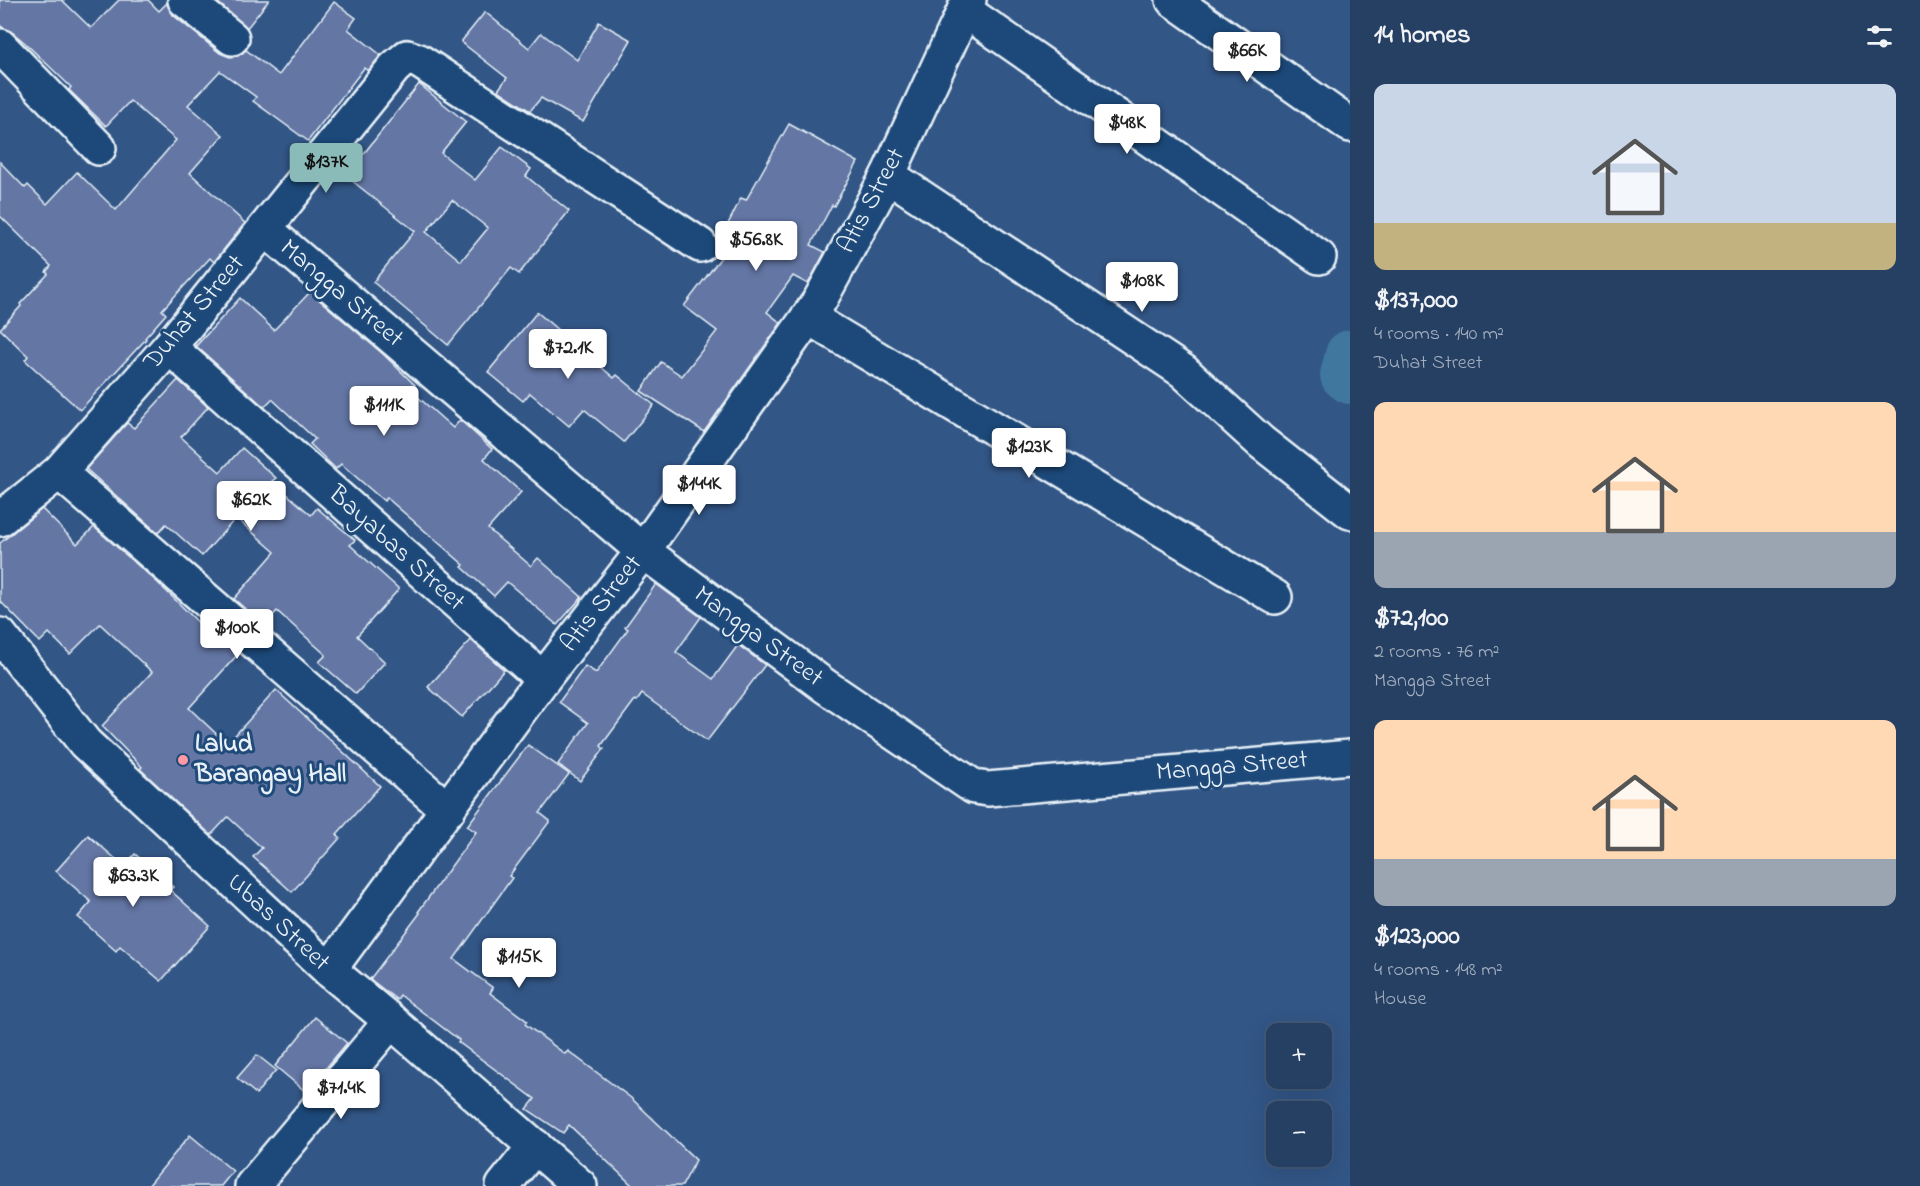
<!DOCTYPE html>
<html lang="en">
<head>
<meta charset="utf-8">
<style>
  :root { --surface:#264064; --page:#324b6d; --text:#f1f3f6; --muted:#a4afbf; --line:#425978; --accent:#8bbbb9 }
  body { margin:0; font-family:"Indie Flower",sans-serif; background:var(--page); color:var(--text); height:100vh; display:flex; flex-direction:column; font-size:22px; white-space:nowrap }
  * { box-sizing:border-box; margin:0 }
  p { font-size:20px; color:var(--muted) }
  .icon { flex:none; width:33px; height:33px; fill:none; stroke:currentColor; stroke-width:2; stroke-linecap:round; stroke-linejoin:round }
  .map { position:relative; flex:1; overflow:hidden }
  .details { display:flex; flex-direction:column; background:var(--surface); width:570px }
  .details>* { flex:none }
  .fabs { position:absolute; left:1266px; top:1023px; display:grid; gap:12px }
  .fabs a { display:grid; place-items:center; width:66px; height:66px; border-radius:12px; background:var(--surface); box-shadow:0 6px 24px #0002,0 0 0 2px var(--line); font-size:30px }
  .price { position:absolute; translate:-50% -51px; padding:0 14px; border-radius:6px; background:#fff; color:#222; font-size:20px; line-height:39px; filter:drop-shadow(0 2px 3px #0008) }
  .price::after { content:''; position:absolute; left:50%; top:36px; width:18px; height:14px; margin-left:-9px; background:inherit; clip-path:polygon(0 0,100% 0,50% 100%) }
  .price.active { background:var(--accent); color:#111 }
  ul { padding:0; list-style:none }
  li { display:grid; align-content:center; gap:12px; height:318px; padding:0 24px }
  li span { display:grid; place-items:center; height:186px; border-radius:12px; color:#555 }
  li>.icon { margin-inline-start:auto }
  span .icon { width:108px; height:108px; fill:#fffc; stroke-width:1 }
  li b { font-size:26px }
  h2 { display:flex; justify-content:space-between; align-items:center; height:72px; padding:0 24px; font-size:26px }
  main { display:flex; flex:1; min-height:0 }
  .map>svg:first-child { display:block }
</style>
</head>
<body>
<main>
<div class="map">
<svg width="1350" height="1186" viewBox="0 0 1350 1186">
  <rect width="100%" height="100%" fill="#325686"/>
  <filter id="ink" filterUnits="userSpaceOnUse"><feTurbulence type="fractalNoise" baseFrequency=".0167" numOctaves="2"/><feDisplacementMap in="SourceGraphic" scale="12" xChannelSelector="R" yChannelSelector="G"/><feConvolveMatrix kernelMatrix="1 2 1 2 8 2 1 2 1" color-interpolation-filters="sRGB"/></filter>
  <g filter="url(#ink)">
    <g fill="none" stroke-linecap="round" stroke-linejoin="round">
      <!-- river -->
      <polyline stroke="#41779e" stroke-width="50" points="1350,355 1345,375 1350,379"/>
    </g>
    <!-- building -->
    <g fill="#6376a4" stroke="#e8f1f8" stroke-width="1.5" fill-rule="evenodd">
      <polygon points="0,0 62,0 91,28 119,0 148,0 159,11 167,3 173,15 220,53 230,57 238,56 246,50 279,75 334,2 356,18 348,29 381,55 368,71 364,68 308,141 253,101 256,97 220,71 188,105 223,135 190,173 245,223 214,262 210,258 162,310 166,314 145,338 146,339 80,410 25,360 28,356 0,329 21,306 20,304 48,274 46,272 51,266 0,216 0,162 25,188 28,185 47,204 77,172 116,210 176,140 130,101 106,126 69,90 71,87 24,42 13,33 0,26"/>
      <polygon points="215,0 269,0 247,28"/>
      <polygon points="485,12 529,48 541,33 577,60 599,22 631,40 583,122 541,98 530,111 498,90 507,78 461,42"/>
      <path d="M 419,84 L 466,122 L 441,153 L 475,180 L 502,147 L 531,169 L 526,176 L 569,211 L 519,274 L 511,268 L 448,345 L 373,282 L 415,231 L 346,176 ZM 452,200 L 488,228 L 461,261 L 426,232 Z"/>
      <polygon points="789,124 858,162 834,206 832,205 811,245 825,252 808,284 793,276 767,312 781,323 704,432 641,391 661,362 682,376 717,331 684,306 725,252 718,249 718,244 741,198 746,200"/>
      <polygon points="310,292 383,354 415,385 410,390 453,428 460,420 492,449 484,459 521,492 488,529 531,566 538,558 582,597 557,625 507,582 494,596 462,567 464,565 387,498 384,501 341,464 336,469 310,444 315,439 272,399 264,407 196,346 240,298 274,330"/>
      <polygon points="537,312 614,378 617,375 654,405 624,442 584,409 569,426 530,393 523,401 488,372"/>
      <polygon points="178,380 208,407 181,437 220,472 242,448 276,478 272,481 311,515 317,508 355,540 350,545 399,589 357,636 385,662 356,694 319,662 326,655 277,611 264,625 234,599 275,552 236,518 202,556 166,524 158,533 86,469 127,423 134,428"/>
      <polygon points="42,509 77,544 94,527 157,582 206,630 209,627 239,653 189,708 227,744 276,690 380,786 337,834 340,838 292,892 253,857 262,848 228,817 211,835 140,769 142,767 102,726 152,672 100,624 70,654 49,633 40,642 0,601 0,543"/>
      <polygon points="656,584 701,617 676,652 713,679 738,645 765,665 707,741 642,694 637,701 635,700 601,746 604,749 580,781 558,764 588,723 559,702 585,666 596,673 628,629 625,627"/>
      <polygon points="471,640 504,670 462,717 428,687"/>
      <polygon points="528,745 569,774 540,813 550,821 509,876 512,878 454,959 493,988 490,993 527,1021 525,1024 565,1054 568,1051 631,1098 696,1160 682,1186 633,1186 569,1125 563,1133 527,1109 535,1099 458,1042 459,1040 400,995 397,1000 370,979 420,913 418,912 476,832 467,826"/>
      <polygon points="88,835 124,866 135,854 173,887 170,890 210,926 161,981 120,946 116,951 78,917 91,902 56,871"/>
      <polygon points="315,1017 347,1043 306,1092 275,1066"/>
      <polygon points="257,1055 276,1070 256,1094 237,1078"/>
      <polygon points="190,1135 233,1171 221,1186 148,1186"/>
    </g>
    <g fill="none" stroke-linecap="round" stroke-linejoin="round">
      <!-- minor casing -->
      <g stroke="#e8f1f8" stroke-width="38">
        <g id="minor">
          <polyline points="185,0 232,38"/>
          <polyline points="1173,0 1350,125"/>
          <polyline points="964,10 1319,257"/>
          <polyline points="0,46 99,148"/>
          <polyline points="888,175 1183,371 1261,442 1350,512"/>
          <polyline points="265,229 643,551 825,686 974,787 988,789 1350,757"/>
          <polyline points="808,317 1275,597"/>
          <polyline points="169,347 543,679"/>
          <polyline points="59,472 448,810"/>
          <polyline points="0,519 59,472 169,347 394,68 407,57 419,61 700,245"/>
          <polyline points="329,970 543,679 643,551 820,300 888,175 969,0"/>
          <polyline points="252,1186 391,1021"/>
          <polyline points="503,1186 535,1146"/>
        </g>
      </g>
      <!-- tertiary casing -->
      <g stroke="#e8f1f8" stroke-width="38">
        <polyline id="tertiary" points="0,635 85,743 329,970 391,1021 580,1186"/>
      </g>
      <!-- minor -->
      <use href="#minor" stroke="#1f4a7a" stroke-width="33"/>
      <!-- tertiary -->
      <use href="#tertiary" stroke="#1f4a7a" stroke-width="33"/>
    </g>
  </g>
  <!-- markers -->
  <circle fill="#ff9aa2" stroke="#1f4a7a" stroke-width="2" cx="183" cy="760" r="6"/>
  <g text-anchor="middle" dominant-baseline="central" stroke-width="6" stroke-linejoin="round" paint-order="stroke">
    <!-- street labels -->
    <g font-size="26" fill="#e8f1f8" stroke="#1f4a7a">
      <text transform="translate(872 201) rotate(-62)">Atis Street</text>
      <text transform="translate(341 294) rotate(40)">Mangga Street</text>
      <text transform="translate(195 313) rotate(-50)">Duhat Street</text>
      <text transform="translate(396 549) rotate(42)">Bayabas Street</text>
      <text transform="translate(602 604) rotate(-52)">Atis Street</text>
      <text transform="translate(758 637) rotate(36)">Mangga Street</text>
      <text transform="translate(1232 767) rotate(-5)">Mangga Street</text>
      <text transform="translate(278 923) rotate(43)">Ubas Street</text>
    </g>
    <!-- poi labels -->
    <g font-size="26" font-weight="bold" fill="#e8f1f8" stroke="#1f4a7a" text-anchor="start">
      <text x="195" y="745">Lalud<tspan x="195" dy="30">Barangay Hall</tspan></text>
    </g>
  </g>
</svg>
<div class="fabs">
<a>+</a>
<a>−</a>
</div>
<b class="price" style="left:1247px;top:83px">$66K</b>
<b class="price" style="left:1127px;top:155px">$48K</b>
<b class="price active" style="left:326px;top:194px">$137K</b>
<b class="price" style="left:756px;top:272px">$56.8K</b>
<b class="price" style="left:1142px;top:313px">$108K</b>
<b class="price" style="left:568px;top:380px">$72.1K</b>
<b class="price" style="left:384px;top:437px">$111K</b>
<b class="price" style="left:1029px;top:479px">$123K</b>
<b class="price" style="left:699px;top:516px">$144K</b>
<b class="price" style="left:251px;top:532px">$62K</b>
<b class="price" style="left:237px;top:660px">$100K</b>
<b class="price" style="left:133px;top:908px">$63.3K</b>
<b class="price" style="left:519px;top:989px">$115K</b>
<b class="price" style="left:341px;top:1120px">$71.4K</b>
</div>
<section class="details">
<h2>14 homes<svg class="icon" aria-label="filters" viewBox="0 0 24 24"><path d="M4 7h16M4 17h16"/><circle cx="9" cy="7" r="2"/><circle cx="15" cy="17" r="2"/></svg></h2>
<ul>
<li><span style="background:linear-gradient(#c9d6e8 75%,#c2b280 0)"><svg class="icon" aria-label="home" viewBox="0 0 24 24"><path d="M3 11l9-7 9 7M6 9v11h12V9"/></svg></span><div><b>$137,000</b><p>4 rooms · 140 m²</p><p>Duhat Street</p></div></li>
<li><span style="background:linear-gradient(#ffd9b3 70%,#9aa5b1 0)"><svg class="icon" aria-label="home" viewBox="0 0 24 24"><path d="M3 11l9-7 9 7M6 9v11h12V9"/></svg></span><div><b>$72,100</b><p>2 rooms · 76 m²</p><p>Mangga Street</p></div></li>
<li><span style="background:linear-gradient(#ffd9b3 75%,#9aa5b1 0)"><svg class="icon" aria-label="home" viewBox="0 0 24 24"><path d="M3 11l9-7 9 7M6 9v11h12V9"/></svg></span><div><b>$123,000</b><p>4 rooms · 148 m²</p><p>House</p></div></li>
</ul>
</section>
</main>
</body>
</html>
